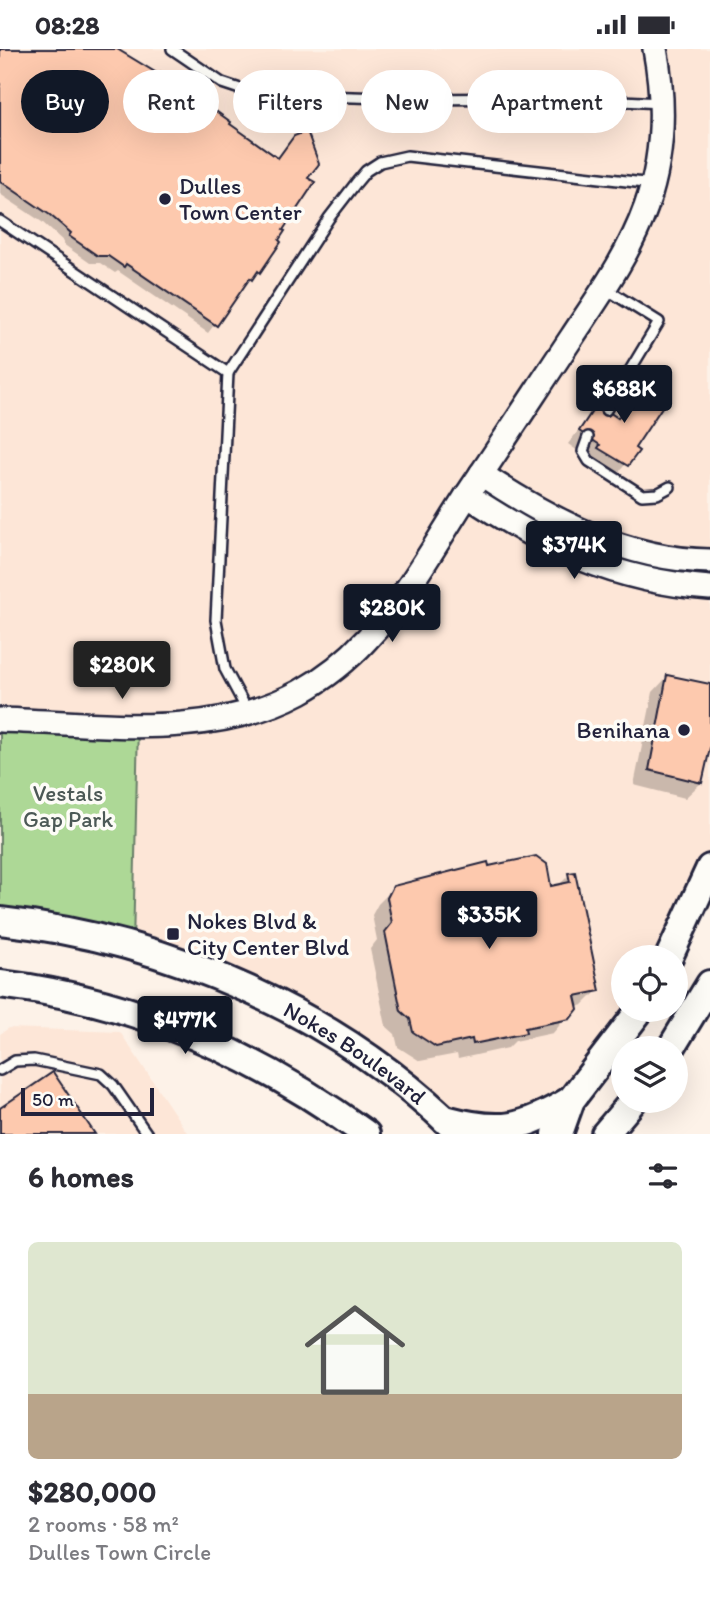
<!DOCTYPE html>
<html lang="en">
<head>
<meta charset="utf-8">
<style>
  :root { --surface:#fff; --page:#f7f7f7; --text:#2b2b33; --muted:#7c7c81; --line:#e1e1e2; --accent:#111827 }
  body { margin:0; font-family:Itim,sans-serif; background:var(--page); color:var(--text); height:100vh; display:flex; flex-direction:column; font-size:26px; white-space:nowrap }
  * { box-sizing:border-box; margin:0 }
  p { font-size:23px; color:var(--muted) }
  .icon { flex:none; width:38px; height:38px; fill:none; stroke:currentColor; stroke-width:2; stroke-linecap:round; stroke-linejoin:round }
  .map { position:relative; height:1085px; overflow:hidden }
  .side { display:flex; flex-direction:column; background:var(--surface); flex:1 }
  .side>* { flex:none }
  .banner { position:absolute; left:21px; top:21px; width:668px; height:63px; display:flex; gap:14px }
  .tools { position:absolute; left:611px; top:896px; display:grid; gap:14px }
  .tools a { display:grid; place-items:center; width:77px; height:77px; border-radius:50%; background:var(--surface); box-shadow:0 7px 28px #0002; font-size:35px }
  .scale { position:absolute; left:21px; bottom:18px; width:133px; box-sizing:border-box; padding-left:7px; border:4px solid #22223b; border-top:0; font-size:19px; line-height:24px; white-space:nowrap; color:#22223b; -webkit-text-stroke:5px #fdfcf7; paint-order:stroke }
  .price { position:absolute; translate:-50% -60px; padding:0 16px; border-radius:7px; background:var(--accent); color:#fff; font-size:23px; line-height:46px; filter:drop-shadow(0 2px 4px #0008) }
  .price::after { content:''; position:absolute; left:50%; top:42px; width:21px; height:16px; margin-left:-10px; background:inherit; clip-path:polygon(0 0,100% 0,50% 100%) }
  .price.on { background:#222; color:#fff }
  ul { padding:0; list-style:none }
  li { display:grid; align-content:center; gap:14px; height:371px; padding:0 28px }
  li+li { border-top:2px solid var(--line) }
  li span { display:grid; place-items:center; height:217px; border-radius:10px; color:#555 }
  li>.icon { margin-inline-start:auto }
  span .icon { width:126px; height:126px; fill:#fffc; stroke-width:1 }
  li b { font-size:30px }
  h2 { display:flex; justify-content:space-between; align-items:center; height:84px; padding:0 28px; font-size:30px }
  .pill { padding:0 24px; border-radius:32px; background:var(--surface); box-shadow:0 7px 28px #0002; font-size:24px; line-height:63px }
  .pill.on { background:var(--accent); color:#fff }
  .status { display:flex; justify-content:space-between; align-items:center; height:49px; padding:0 35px; background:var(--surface); direction:ltr }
  .status svg { height:19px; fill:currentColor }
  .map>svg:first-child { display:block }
</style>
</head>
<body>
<div class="status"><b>08:28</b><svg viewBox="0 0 49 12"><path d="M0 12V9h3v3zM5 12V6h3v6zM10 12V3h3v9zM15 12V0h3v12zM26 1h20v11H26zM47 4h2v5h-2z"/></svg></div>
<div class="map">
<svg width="710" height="1085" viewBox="0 0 710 1085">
  <rect width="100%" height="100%" fill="#fdf2e8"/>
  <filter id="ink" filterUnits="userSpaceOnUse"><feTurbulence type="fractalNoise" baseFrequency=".0143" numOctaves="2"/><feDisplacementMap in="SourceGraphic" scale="14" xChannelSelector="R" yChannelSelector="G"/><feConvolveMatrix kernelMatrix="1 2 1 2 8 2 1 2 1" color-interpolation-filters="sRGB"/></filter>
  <g filter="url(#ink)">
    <!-- built -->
    <g fill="#fde6d7">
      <polygon points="0,0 710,0 710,819 669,908 623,908 623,961 640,961 556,1085 460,1085 383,1020 133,898 0,671"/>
      <polygon points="9,979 120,983 188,1085 0,1085 0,985"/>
    </g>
    <!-- green -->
    <polygon fill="#add896" stroke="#687d68" stroke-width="2" points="0,671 138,675 133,898 0,872"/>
    <!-- shadow -->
    <g fill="#0003">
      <polygon points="0,0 113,0 211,61 277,110 295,89 305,130 259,223 243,237 208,284 118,222 115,224 100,214 90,214 63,195 64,193 42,173 0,145"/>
      <polygon points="640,337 632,399 636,402 615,428 568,395 597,357 615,369"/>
      <polygon points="668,627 710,637 710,690 701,734 685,749 634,736 653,643"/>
      <polygon points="488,819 550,839 557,838 569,826 598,941 583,956 575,958 553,984 515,992 508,999 458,1010 457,1005 420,1012 398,998 395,985 386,977 370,900 377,891 372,866 378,855 394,839"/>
    </g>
    <!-- building -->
    <g fill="#fdc9ae" stroke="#22223b" stroke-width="2">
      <polygon points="0,0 117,0 160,26 161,23 169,28 170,26 207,50 213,60 231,73 230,75 278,109 294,87 307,82 319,115 308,129 315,133 283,181 285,182 279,191 281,193 260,224 258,222 252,231 250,229 217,277 126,215 124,218 108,207 98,207 69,187 71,184 50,166 0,132"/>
      <polygon points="640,335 666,352 635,399 639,402 628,417 598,399 600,396 579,382 597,355 618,369"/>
      <polygon points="667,626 710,635 710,699 702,734 649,721"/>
      <polygon points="536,807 547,815 551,837 570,833 568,824 575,823 600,942 575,947 578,960 570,970 525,979 526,984 473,995 472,990 436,998 413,983 410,970 401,962 385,883 392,874 387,849 393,837 488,813 489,817"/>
      <polygon points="53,1023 95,1085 0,1085 0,1059"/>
    </g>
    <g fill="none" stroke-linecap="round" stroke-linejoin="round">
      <!-- service casing -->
      <g stroke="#22223b" stroke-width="14">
        <g id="service">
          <polyline points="172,0 222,34 255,45 418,50 566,49 661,54"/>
          <polyline points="0,172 228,324 216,571 225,620 247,661"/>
          <polyline points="606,240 659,273 606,361"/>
          <polyline points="228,324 329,169 356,134 366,122 380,113 407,107 653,135"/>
          <polyline points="588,388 583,402 589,412 642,446 657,445 670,438"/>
          <polyline points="0,1021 15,1012 34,1011 101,1025 113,1036 147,1085"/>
        </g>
      </g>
      <!-- tertiary casing -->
      <g stroke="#22223b" stroke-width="28">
        <g id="tertiary">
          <path d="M 481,425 C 549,470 625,511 710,512"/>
          <path d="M 467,446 C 547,499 613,532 710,539"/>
          <path d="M 0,671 C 99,674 209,692 300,643 C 325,629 348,611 367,590 C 408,547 438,490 471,440 C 505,390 538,339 572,288 C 599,247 629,206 646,158 C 664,107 665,53 655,0"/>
        </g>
      </g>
      <!-- secondary casing -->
      <g stroke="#22223b" stroke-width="32">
        <g id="secondary">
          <path id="s1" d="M 0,872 C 168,890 340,965 460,1085"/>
          <polyline points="669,908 710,819"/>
          <path d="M 0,935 C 136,951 256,1005 366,1085"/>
          <polyline points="671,999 710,935"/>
          <path d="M 445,1070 C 501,1085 523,1080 571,1051"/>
          <polyline points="556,1085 561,1079 571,1051 640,961"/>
          <polyline points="605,1085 633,1052"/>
        </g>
      </g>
      <!-- service -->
      <use href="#service" stroke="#fdfcf7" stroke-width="9"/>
      <!-- tertiary -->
      <use href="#tertiary" stroke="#fdfcf7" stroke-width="23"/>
      <!-- secondary -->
      <use href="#secondary" stroke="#fdfcf7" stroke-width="26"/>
    </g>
  </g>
  <!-- markers -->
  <g fill="#22223b" stroke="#fdfcf7" stroke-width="2.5">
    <circle cx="165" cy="150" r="7"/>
    <circle cx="684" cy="681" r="7"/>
    <rect x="166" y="878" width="14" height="14" rx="3.5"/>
  </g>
  <g text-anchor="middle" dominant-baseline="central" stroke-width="7" stroke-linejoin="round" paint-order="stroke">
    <!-- poi labels -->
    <g font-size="23" fill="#22223b" stroke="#fdfcf7" text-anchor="start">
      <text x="179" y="137">Dulles<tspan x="179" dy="26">Town Center</tspan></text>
      <text x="670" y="681" text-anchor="end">Benihana</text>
      <text x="187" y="872">Nokes Blvd &amp;<tspan x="187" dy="26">City Center Blvd</tspan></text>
    </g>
    <!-- park labels -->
    <g font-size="23" fill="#4c5956" stroke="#fdfcf7">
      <text x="68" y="744">Vestals<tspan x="68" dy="26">Gap Park</tspan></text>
    </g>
    <!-- street labels -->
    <g font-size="23" fill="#22223b" stroke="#fdfcf7">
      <text stroke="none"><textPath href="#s1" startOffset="383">Nokes Boulevard</textPath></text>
    </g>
  </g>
</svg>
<div class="tools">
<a><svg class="icon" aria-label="locate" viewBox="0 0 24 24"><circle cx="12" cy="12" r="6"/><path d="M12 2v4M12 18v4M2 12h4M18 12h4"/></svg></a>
<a><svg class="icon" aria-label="layers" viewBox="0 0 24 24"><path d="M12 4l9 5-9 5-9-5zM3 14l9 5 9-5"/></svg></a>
</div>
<div class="scale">50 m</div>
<b class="price" style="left:624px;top:376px">$688K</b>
<b class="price" style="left:574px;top:532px">$374K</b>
<b class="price" style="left:392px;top:595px">$280K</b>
<b class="price on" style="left:122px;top:652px">$280K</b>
<b class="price" style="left:489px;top:902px">$335K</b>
<b class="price" style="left:185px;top:1007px">$477K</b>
<div class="banner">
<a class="pill on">Buy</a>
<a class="pill">Rent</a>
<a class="pill">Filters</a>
<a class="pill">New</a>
<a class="pill">Apartment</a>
</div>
</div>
<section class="side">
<h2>6 homes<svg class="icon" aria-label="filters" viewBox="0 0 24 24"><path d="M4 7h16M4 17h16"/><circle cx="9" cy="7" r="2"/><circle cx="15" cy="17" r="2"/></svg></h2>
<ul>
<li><span style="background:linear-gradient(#dfe7d0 70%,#b9a48a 0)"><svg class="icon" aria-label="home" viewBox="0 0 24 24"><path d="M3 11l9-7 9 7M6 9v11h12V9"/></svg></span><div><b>$280,000</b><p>2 rooms · 58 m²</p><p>Dulles Town Circle</p></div></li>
</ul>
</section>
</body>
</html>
